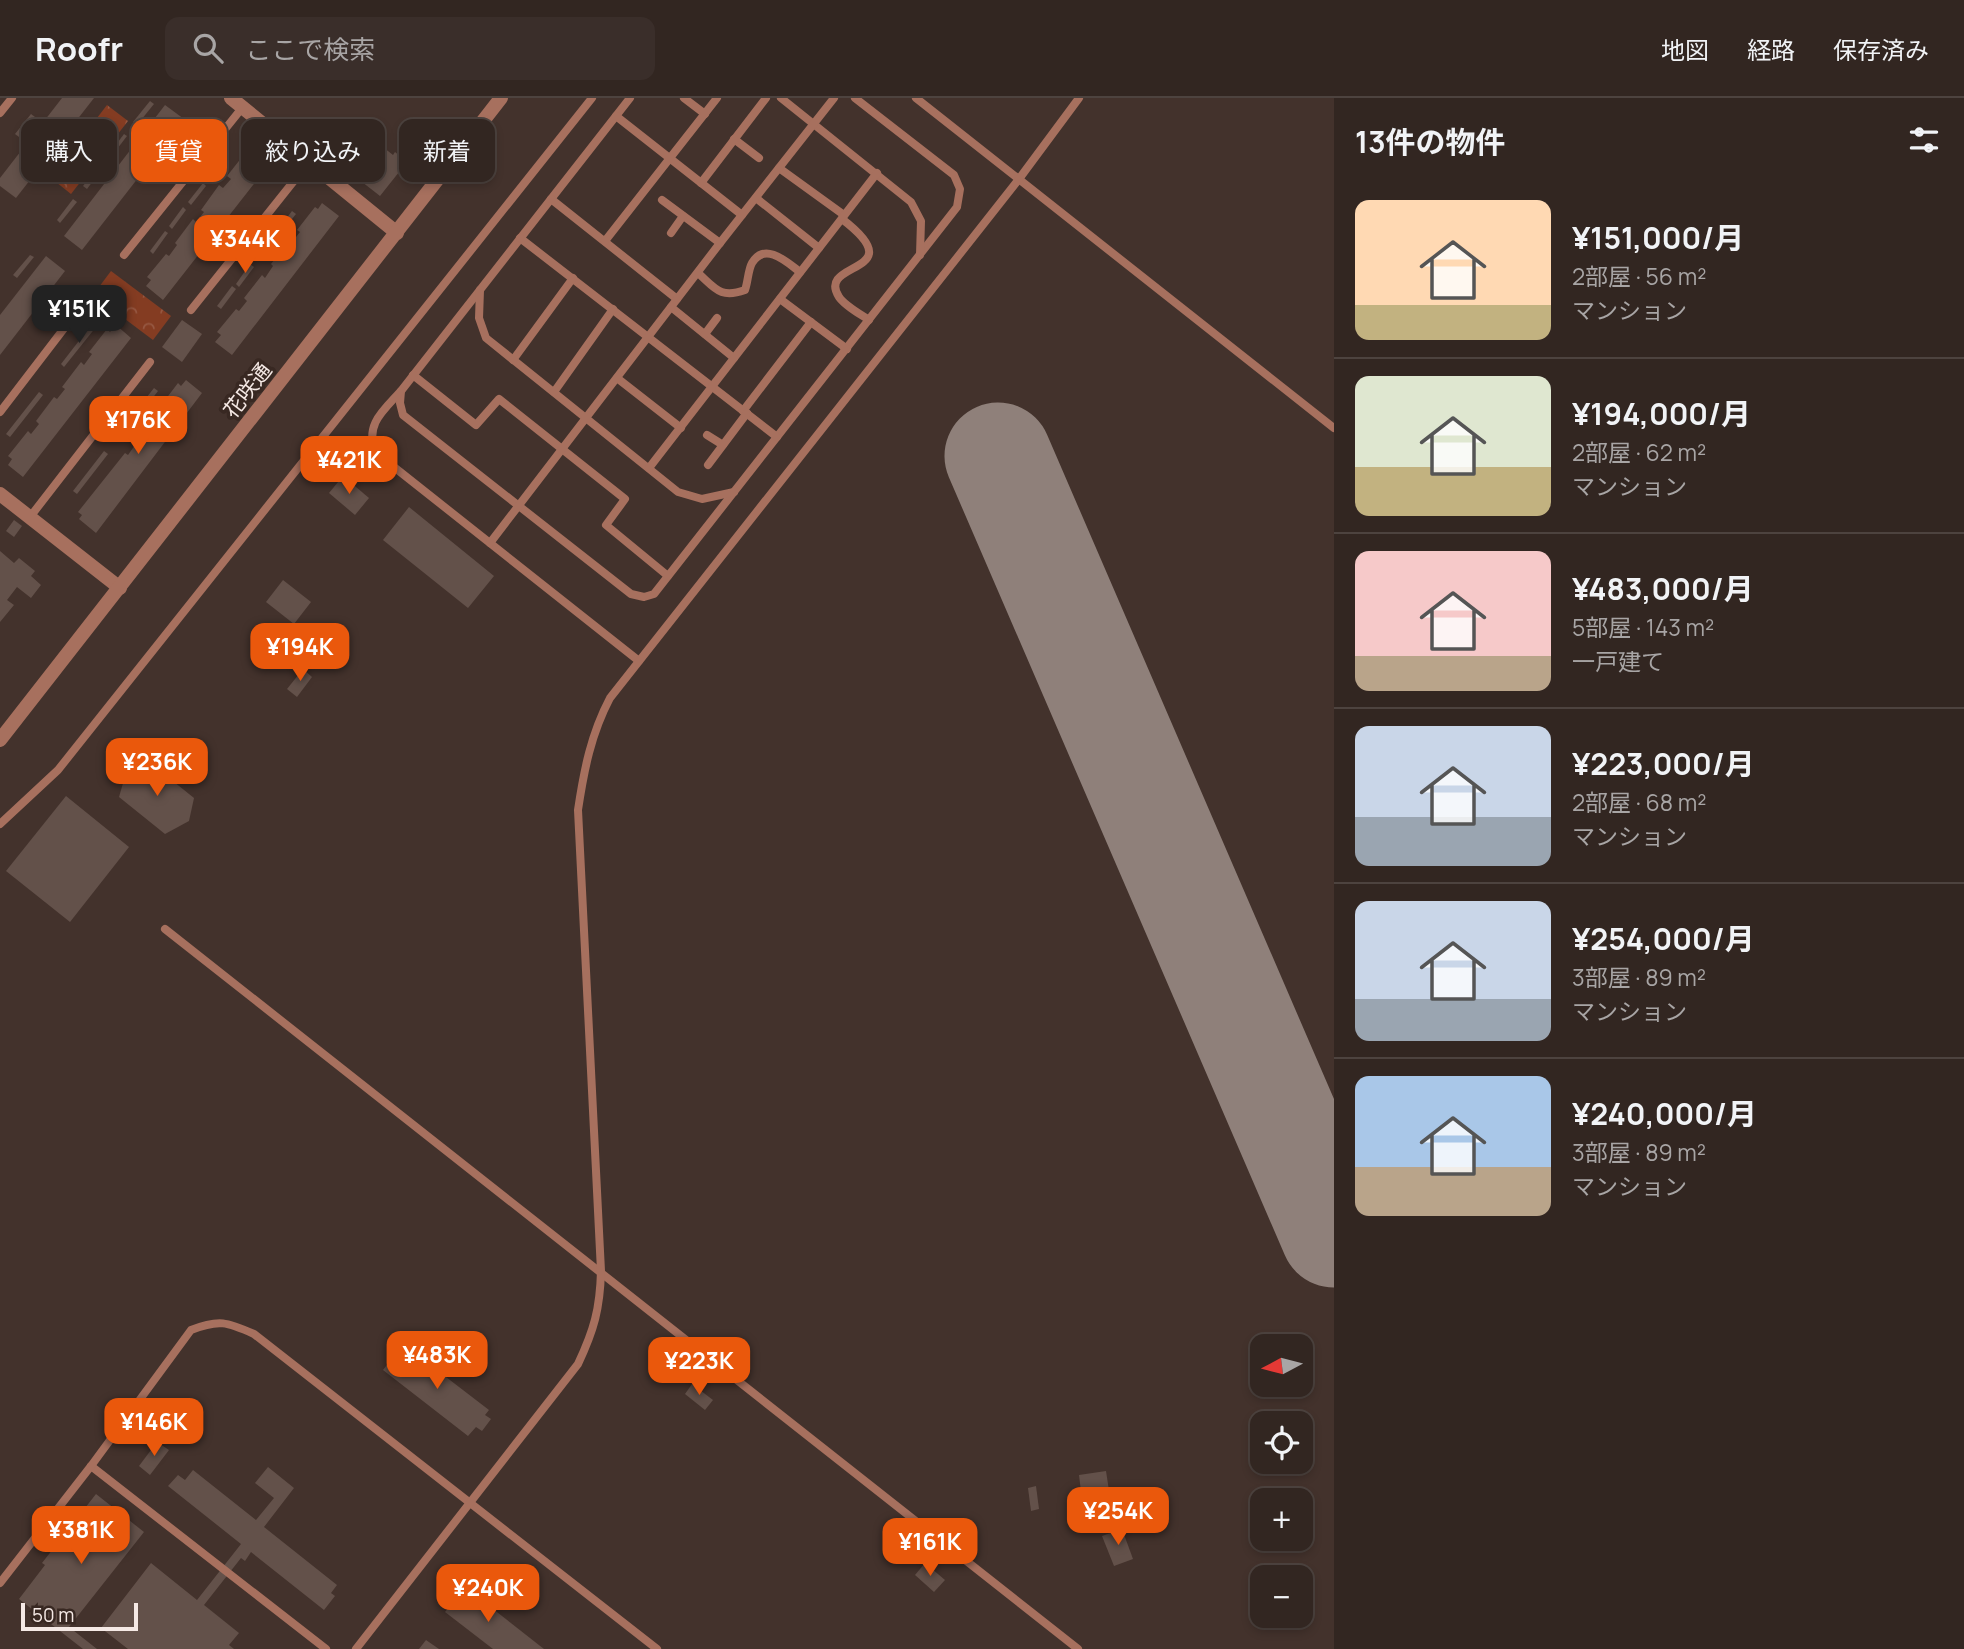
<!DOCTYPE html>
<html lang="ja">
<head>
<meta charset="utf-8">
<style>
  :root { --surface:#322621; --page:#3a2e2a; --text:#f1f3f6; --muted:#a8a5a5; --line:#4d433f; --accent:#ea580c }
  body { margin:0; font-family:Manrope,"Noto Sans JP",sans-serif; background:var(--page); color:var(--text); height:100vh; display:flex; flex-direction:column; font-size:26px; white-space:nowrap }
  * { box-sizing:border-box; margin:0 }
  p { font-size:23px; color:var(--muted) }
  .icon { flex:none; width:38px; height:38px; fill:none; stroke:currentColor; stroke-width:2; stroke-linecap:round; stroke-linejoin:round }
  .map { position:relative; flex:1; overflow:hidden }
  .side { display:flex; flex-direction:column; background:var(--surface); width:630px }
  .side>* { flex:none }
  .hud { position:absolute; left:21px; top:21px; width:665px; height:63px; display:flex; gap:14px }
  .needle { width:46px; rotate:263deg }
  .tools { position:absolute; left:1250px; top:1236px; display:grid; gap:14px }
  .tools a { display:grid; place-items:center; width:63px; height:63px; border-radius:14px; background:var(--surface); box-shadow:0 4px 10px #0003,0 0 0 2px var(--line); font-size:35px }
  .scale { position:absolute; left:21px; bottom:18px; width:117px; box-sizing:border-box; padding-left:7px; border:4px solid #f5e9e5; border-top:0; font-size:19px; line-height:24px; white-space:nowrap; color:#f5e9e5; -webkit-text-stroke:5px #382822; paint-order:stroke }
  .price { position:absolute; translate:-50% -60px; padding:0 16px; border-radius:14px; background:var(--accent); color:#fff; font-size:23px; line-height:46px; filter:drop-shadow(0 2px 4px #0008) }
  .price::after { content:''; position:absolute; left:50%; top:42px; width:21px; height:16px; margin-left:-10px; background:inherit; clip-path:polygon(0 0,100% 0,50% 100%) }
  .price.selected { background:#222; color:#fff }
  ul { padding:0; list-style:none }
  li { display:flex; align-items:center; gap:21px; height:175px; padding:0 21px }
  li+li { border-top:2px solid var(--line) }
  li span { display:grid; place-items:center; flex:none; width:196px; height:140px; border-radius:14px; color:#555 }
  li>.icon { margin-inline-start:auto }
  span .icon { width:84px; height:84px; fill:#fffc; stroke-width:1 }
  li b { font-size:30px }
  h2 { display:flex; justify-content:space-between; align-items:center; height:84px; padding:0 21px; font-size:30px }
  .chip { padding:0 24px; border-radius:14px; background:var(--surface); box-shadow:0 4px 10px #0003,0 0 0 2px var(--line); font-size:24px; line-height:63px }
  .chip.selected { background:var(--accent); color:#fff }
  header { display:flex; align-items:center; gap:42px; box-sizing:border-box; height:98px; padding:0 35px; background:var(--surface); border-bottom:2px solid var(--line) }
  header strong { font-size:33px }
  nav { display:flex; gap:38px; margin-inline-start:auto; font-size:24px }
  .search { width:490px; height:63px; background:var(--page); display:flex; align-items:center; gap:18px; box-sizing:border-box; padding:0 24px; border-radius:14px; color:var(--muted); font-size:26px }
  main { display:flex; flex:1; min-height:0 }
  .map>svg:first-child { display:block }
</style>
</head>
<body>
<header>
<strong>Roofr</strong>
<div class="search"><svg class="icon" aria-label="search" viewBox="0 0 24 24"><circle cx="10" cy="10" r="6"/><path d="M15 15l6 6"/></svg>ここで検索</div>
<nav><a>地図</a><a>経路</a><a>保存済み</a></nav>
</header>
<main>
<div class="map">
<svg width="1334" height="1551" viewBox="0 0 1334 1551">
  <defs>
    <pattern id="forest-crowns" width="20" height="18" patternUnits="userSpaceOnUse" patternTransform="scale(1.75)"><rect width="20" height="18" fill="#843c22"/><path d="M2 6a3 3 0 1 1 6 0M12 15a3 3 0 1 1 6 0" fill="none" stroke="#965842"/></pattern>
  </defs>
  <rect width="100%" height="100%" fill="#43322c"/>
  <!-- forest -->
  <g fill="url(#forest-crowns)">
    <polygon points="107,7 128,23 71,96 51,80"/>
    <polygon points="111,173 171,218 153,242 93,197"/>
  </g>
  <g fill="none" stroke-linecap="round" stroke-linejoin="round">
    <!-- runway -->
    <polyline stroke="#8f807a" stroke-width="107" points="998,358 1334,1136"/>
  </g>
  <!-- building -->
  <g fill="#63514a">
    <polygon points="62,0 94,0 16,100 0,88 0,80"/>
    <polygon points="150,3 154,6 137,27 133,24"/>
    <polygon points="165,7 184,21 82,152 64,138"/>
    <polygon points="31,16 35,19 19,39 15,36"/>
    <polygon points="364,34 393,57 395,54 407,64 380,98 348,73 361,57 352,50"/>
    <polygon points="124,36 127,38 111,59 108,57"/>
    <polygon points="253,51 271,64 163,202 146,188 151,182 147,179 166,156 169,158 177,147 175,145 193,121 196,124 204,114 201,112 219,87 223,90 231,81 227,78 246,54 249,56"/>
    <polygon points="221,60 225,63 209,84 205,80"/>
    <polygon points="98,68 102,71 87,91 83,88"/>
    <polygon points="203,85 206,88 191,107 188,104"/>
    <polygon points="73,101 77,104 60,125 57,122"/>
    <polygon points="322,105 339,118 232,257 215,244 221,237 217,234 236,211 239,213 247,203 244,200 262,177 265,180 273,168 271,166 290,142 292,144 300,134 297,132 315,109 318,111"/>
    <polygon points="183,109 186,112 172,131 169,128"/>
    <polygon points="292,113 296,116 280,136 277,133"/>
    <polygon points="165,133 168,135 153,156 150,153"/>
    <polygon points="274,137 277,140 263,158 260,156"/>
    <polygon points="30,157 34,159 17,180 13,177"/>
    <polygon points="46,158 65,173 0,257 0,217"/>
    <polygon points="250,166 254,169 239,189 236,186"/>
    <polygon points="232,188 236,191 221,211 217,208"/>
    <polygon points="182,222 202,236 182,264 162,249"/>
    <polygon points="92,226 96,229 64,269 61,266"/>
    <polygon points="116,227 131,240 23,379 8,367 12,361 8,358 28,333 31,336 39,326 36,323 54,299 57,301 65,291 62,289 81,264 84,267 92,256 89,254 107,231 110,234"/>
    <polygon points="186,282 202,295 96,435 79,421 82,417 78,414 125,355 128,357 135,347 132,345 151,319 155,322 162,313 159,310 178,285 181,288"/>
    <polygon points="154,290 158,293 129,331 125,327"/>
    <polygon points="39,294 43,297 10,339 6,336"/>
    <polygon points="104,353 108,356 77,396 73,393"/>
    <polygon points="343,378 369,400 355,417 329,395"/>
    <polygon points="409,409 494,478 468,510 383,442"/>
    <polygon points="14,422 22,428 14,439 6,433"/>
    <polygon points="0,453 14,465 19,460 35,473 31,478 41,487 31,500 17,489 7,502 14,507 0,524"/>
    <polygon points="283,482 311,504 294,526 266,504"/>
    <polygon points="303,571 312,579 297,599 287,591"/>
    <polygon points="148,663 194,700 189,723 165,736 119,699 126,675"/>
    <polygon points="66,698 129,749 70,824 6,773"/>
    <polygon points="403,1246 489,1312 485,1317 491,1321 482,1333 476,1329 468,1338 383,1272"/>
    <polygon points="692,1286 713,1302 705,1312 685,1296"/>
    <polygon points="157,1344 169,1352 150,1377 139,1368"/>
    <polygon points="268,1369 294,1390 264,1429 337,1487 331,1495 335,1498 324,1512 251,1454 245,1463 241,1460 204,1507 239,1535 229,1547 234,1551 128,1551 101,1530 151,1465 197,1502 241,1446 168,1388 178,1377 185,1382 193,1372 256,1422 274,1400 255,1385"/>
    <polygon points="1106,1373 1110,1399 1108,1400 1109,1406 1083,1410 1079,1377"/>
    <polygon points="1036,1388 1039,1411 1031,1413 1028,1390"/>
    <polygon points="96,1396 144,1434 69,1529 97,1551 83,1551 19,1501 45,1467 42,1465"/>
    <polygon points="1122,1431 1133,1461 1114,1468 1102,1438"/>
    <polygon points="925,1465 945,1482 934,1494 915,1477"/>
    <polygon points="465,1489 544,1551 493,1551 445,1514"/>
    <polygon points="426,1542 439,1551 419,1551"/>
  </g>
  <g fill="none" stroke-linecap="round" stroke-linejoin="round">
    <!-- service -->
    <g stroke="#a7705e" stroke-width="8">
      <polyline points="630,0 401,293 400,305 403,317 631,496 644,499 654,496 957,109 960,91 954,77 855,0"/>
      <polyline points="684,0 705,16"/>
      <polyline points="781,0 911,104 921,123 920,157"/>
      <polyline points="916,0 1334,330"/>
      <polyline points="0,15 12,0"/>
      <polyline points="616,18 742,117"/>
      <polyline points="734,41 759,60"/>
      <polyline points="779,70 844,117"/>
      <polyline points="701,85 766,0"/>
      <polyline points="756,100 819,150"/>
      <polyline points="551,101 677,201"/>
      <polyline points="662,102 720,145"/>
      <path d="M 842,121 C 915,177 815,162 839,199 C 845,208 860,216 869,222"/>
      <polyline points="671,135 683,118"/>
      <polyline points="520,140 777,339"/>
      <polyline points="605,143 717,0"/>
      <polyline points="124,157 242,10"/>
      <path d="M 698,175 C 715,190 720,201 745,192 C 748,184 748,172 752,165 C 765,143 788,165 800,174"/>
      <polyline points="480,192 479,220 486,240 678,394 702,401 734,394"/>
      <polyline points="780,201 847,251"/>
      <polyline points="671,209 734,260"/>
      <polyline points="191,212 309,64"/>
      <polyline points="705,236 717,220"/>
      <polyline points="513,262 573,180"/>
      <polyline points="413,277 476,327 499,301 625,401 606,427 668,478"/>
      <polyline points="617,280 681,330"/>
      <path d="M 401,293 C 383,313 365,326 375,354 L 639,563"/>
      <polyline points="554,294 613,211"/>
      <polyline points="743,313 811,224"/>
      <polyline points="0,314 82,207"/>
      <polyline points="707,337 723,347"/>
      <polyline points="708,367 747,315"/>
      <polyline points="649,370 877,75"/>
      <polyline points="30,419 150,264"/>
      <polyline points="490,445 720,145 834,0"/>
      <polyline points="0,726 58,672 592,0"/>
      <polyline points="165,831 1078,1551"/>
      <polyline points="91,1368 326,1551"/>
      <path d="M 0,1485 L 91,1368 L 191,1232 C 219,1221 227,1224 254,1236 L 657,1551"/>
      <path d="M 356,1551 L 578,1266 C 594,1232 600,1211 601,1173 L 578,712 C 584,672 591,636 610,600 L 1019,81 L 1079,0"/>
    </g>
    <!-- minor -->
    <g stroke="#a7705e" stroke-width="14">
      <polyline points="231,0 397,135"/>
      <polyline points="0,396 120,490"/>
    </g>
    <!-- tertiary -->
    <polyline stroke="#a7705e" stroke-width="14" points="0,642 501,0"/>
  </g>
  <g text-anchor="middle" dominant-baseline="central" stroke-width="7" stroke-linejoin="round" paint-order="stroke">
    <!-- street labels -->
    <g font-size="21" fill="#f5e9e5" stroke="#382822">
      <text transform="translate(247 292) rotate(-52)">花咲通</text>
    </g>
  </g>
</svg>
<div class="tools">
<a><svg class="needle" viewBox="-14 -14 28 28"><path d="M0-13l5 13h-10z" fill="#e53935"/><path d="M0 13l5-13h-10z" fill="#a8a5a5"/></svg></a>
<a><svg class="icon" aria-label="locate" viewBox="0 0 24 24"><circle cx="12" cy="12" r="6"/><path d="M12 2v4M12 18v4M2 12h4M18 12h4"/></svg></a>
<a>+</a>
<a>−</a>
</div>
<div class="scale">50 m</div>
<b class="price" style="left:245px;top:177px">¥344K</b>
<b class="price selected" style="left:79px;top:247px">¥151K</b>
<b class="price" style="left:138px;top:358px">¥176K</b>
<b class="price" style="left:349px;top:398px">¥421K</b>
<b class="price" style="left:300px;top:585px">¥194K</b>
<b class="price" style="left:157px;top:700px">¥236K</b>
<b class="price" style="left:437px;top:1293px">¥483K</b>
<b class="price" style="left:699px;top:1299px">¥223K</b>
<b class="price" style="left:154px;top:1360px">¥146K</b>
<b class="price" style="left:1118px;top:1449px">¥254K</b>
<b class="price" style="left:81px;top:1468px">¥381K</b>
<b class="price" style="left:930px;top:1480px">¥161K</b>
<b class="price" style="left:488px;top:1526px">¥240K</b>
<div class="hud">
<a class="chip">購入</a>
<a class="chip selected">賃貸</a>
<a class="chip">絞り込み</a>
<a class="chip">新着</a>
</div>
</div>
<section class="side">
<h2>13件の物件<svg class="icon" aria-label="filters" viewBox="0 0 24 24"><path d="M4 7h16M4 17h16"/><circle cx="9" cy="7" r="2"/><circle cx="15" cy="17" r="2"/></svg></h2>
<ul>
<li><span style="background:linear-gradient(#ffd9b3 75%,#c2b280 0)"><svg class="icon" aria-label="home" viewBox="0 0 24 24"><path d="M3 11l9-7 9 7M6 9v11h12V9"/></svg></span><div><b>¥151,000/月</b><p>2部屋 · 56 m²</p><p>マンション</p></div></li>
<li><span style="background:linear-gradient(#dfe7d0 65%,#c2b280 0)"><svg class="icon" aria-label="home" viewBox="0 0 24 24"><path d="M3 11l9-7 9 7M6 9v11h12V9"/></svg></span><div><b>¥194,000/月</b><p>2部屋 · 62 m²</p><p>マンション</p></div></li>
<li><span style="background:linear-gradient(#f6c9c9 75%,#b9a48a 0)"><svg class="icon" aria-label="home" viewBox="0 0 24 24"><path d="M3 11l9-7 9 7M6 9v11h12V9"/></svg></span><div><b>¥483,000/月</b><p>5部屋 · 143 m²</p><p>一戸建て</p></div></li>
<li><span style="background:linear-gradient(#c9d6e8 65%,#9aa5b1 0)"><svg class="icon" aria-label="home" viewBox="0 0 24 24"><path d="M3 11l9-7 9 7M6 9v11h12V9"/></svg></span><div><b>¥223,000/月</b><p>2部屋 · 68 m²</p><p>マンション</p></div></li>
<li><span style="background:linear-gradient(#c9d6e8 70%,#9aa5b1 0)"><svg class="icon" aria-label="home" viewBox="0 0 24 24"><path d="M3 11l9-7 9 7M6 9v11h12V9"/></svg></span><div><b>¥254,000/月</b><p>3部屋 · 89 m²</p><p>マンション</p></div></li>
<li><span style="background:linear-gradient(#a9c7e8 65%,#b9a48a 0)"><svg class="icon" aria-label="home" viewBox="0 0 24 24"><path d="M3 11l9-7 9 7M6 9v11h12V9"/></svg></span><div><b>¥240,000/月</b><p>3部屋 · 89 m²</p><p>マンション</p></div></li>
</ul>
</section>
</main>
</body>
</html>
